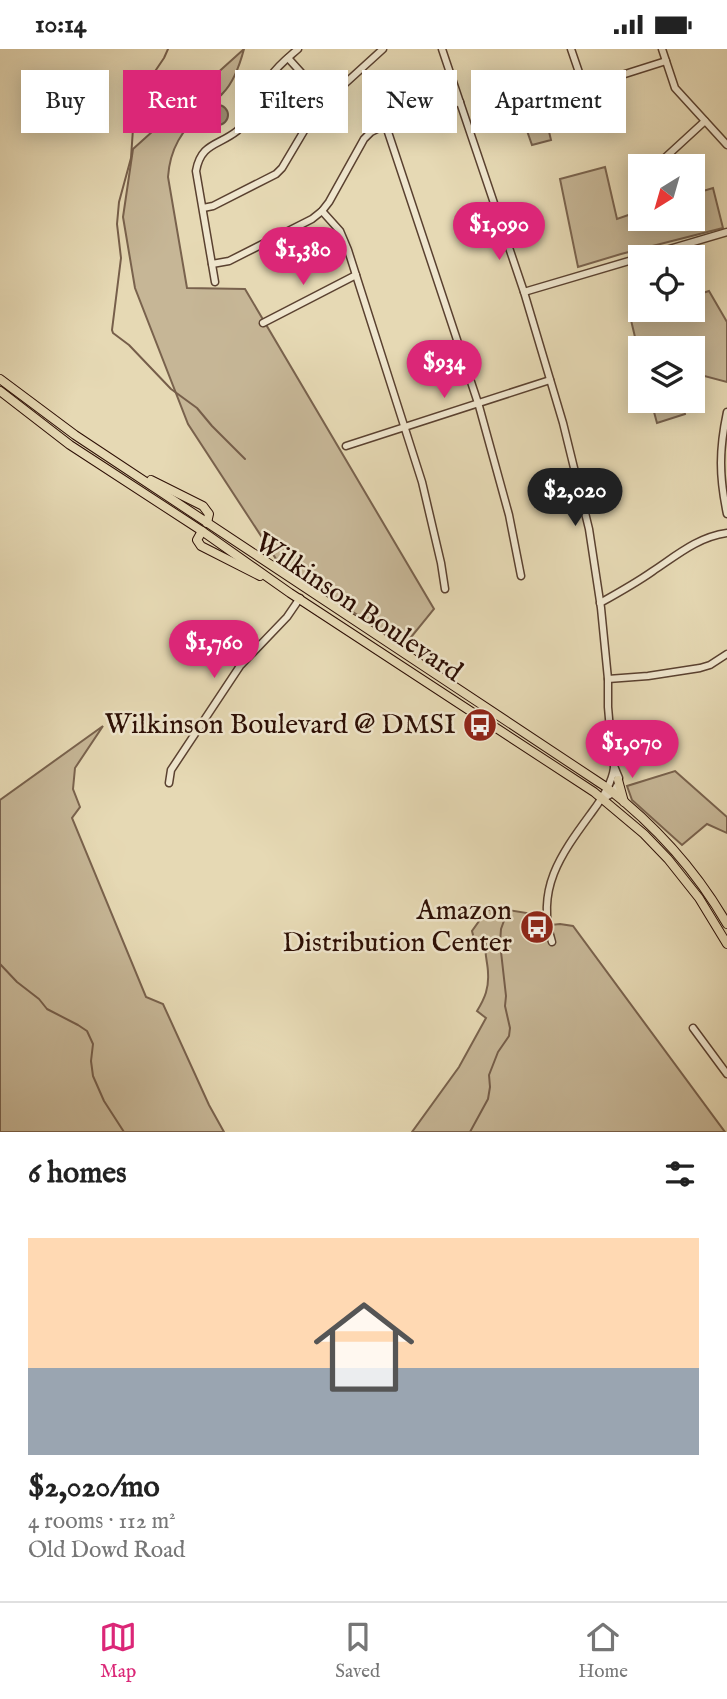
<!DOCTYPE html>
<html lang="en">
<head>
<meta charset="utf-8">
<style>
  :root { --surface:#fff; --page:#f2f2f2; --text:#222; --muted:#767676; --line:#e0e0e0; --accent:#db2777 }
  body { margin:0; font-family:"IM FELL English",serif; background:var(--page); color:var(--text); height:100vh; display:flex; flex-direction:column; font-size:26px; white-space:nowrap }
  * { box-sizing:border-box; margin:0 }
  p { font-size:23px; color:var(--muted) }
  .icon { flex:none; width:38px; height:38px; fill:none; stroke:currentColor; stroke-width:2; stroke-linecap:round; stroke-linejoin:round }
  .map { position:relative; height:1083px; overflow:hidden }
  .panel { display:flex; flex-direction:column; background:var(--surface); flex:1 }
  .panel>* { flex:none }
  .guide { position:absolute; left:21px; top:21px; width:686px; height:63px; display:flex; gap:14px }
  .needle { width:46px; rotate:217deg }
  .tools { position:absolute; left:628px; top:105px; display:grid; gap:14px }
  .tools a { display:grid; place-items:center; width:77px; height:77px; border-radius:0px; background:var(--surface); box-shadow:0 4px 18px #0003; font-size:35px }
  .price { position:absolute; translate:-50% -60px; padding:0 16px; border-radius:24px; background:var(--accent); color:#fff; font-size:23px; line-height:46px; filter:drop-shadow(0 2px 4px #0008) }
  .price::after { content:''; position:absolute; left:50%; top:42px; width:21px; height:16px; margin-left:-10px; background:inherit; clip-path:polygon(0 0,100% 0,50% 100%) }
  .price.on { background:#222; color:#fff }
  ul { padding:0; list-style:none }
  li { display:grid; align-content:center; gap:14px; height:371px; padding:0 28px }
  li+li { border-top:2px solid var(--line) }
  li span { display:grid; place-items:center; height:217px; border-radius:0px; color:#555 }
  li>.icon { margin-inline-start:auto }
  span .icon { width:126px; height:126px; fill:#fffc; stroke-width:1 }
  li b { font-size:30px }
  h2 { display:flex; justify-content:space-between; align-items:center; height:84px; padding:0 28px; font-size:30px }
  .pill { padding:0 24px; border-radius:0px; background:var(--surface); box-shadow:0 4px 18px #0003; font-size:24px; line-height:63px }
  .pill.on { background:var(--accent); color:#fff }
  .status { display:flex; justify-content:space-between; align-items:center; height:49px; padding:0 35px; background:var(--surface); direction:ltr }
  .status svg { height:19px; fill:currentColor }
  .tabs { display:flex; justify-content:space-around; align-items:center; height:98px; border-top:2px solid var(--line); background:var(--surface); font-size:19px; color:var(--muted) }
  .tabs a { display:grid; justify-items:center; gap:4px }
  .tabs .on { color:var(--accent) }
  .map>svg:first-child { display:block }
</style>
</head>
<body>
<div class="status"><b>10:14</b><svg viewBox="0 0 49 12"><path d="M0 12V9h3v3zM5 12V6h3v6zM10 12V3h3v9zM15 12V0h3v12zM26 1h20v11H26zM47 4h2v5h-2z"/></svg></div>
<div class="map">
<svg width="727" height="1083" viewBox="0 0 727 1083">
  <rect width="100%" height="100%" fill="#e6d9b4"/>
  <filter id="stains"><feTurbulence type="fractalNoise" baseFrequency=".00286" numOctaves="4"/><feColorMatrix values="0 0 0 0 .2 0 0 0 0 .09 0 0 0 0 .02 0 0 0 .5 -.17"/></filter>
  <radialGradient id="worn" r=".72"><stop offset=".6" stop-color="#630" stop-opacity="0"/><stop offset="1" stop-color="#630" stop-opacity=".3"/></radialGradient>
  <!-- green -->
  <g fill="#c6b696" stroke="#79624d" stroke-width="2">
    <path d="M 244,0 C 240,15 234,33 223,44 C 217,51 208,55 202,62 C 182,82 170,99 168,128 L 187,239 L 245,240 L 434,560 L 404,597 L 278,513 L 188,375 L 135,239 L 123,168 L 133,100 Z"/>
    <polygon points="538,36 551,91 532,96 519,59 476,71 474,66"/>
    <polygon points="605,118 617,170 640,162 640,170 693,170 693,145 713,139 723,179 621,205 578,218 560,130"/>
    <polygon points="709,242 727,273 727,333 693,324 693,299 640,299 640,309 630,267 650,261 693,261 693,247"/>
    <polygon points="651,352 682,352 685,365 657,374"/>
    <polygon points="103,677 75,719 73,740 80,758 72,769 146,948 163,955 209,1056 224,1083 0,1083 0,751"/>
    <polygon points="675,722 727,768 727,784 707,775 682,796 632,751 627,737"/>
    <path d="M 502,860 L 527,864 L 528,875 L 532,878 L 560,875 L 573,877 L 725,1083 L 412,1083 L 459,1018 L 486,969 L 477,962 C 485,949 489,939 488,924 C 488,914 484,905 486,895 L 477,894 L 474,890 L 472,882 L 487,861 Z"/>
  </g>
  <!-- water -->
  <circle fill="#a79478" stroke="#765e4a" stroke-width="2" cx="218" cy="66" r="10"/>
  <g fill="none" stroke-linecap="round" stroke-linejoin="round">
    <!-- stream -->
    <g stroke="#765e4a" stroke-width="2">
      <polyline points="168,0 164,9 143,40 137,52 134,65 131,109 119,153 117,175 121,209 112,281 113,284 129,296 171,340 197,359 212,377 245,410"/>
      <polyline points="0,915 17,933 39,950 47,960 78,976 87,982 93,995 91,1012 93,1027 104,1052 124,1083"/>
      <polyline points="470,1083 488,1050 490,1038 489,1026 498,1003 509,987 510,979 505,957 506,947 500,894 501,880 505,869"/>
    </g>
    <!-- minor casing -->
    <g stroke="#5a4130" stroke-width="9">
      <g id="minor">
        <polyline points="442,0 524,243 563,374 589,480 601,559 608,630 608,658 612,704 614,717 619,729 618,735 613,744 602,750"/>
        <polyline points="571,0 584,38 583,58"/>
        <polyline points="662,0 675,39 727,96"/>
        <polyline points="288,9 326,51"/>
        <polyline points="584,38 666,12"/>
        <polyline points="386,77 479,357 509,466 521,527"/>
        <polyline points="656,117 705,72"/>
        <polyline points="203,159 213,157 276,125 282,119 317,60 383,0"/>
        <polyline points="322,162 340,182 348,201 422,433 441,514 445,540"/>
        <polyline points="212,215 229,212 312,170 322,162 329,153 364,90 371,83 379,79 460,53"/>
        <path d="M 215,233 L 196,122 C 201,94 218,97 237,82 C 251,70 260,43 271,27 C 278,16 289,8 298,0"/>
        <polyline points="524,243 727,183"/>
        <polyline points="263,274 356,226"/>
        <path d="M 727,363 C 719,401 719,427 727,465"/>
        <polyline points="346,397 550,331"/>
        <path d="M 600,554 C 618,544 636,534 653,522 C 677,506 698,488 727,484"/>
        <polyline points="608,630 648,627 700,619 710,616 727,605"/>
        <polyline points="169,734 171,721 240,617 287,568 300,549"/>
        <path d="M 552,893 C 535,839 562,804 592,763 C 601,751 612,734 614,719"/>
        <polyline points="693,979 727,1025"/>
      </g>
    </g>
    <!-- major casing -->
    <g stroke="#2c0e04" stroke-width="10">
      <g id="major">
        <path d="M 0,330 L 75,386 L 606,738 C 655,776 696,821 727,875"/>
        <polyline points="0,342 70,396 202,482 290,544 594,743 644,785 668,810 699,849 727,895"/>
        <polyline points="151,431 203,457 209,465 207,474"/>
        <polyline points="202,482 197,491 201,497 260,527"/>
        <polyline points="618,731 624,753"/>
      </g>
    </g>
    <!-- minor -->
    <use href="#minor" stroke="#efe6ce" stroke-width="6"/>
    <!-- major -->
    <use href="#major" stroke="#e6d9b4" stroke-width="8"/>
  </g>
  <!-- icons -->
  <defs>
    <g id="bus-disc" transform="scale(1.75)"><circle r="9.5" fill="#8f2418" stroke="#efe6ce"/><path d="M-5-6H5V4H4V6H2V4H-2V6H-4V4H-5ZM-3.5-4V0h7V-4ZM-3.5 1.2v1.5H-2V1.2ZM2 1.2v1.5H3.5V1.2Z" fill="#fff"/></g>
  </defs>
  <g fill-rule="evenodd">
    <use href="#bus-disc" x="480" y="676"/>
    <use href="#bus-disc" x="537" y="878"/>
  </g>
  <g text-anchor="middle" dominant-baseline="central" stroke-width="5" stroke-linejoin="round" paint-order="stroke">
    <!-- street labels -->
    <g font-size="28" fill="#2c0e04" stroke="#efe6ce">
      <text transform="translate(358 559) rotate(34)">Wilkinson Boulevard</text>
    </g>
    <!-- poi labels -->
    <g font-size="28" fill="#2c0e04" stroke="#efe6ce" text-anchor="end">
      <text x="456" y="676">Wilkinson Boulevard @ DMSI</text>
      <text x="512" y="862">Amazon<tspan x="512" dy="32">Distribution Center</tspan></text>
    </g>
  </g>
  <rect width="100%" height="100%" filter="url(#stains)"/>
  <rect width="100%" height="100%" fill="url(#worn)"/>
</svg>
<div class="tools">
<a><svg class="needle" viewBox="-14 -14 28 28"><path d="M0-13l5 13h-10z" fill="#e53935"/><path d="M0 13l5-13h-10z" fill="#767676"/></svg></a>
<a><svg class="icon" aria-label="locate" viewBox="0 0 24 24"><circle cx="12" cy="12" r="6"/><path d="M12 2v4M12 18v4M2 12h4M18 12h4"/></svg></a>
<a><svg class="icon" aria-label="layers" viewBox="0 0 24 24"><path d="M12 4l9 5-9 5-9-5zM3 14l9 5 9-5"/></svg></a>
</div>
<b class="price" style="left:499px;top:213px">$1,090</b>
<b class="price" style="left:303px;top:238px">$1,380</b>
<b class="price" style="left:444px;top:351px">$934</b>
<b class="price on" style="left:575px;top:479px">$2,020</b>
<b class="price" style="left:214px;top:631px">$1,760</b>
<b class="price" style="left:632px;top:731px">$1,070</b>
<div class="guide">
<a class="pill">Buy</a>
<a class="pill on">Rent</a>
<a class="pill">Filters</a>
<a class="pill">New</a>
<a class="pill">Apartment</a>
</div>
</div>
<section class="panel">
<h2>6 homes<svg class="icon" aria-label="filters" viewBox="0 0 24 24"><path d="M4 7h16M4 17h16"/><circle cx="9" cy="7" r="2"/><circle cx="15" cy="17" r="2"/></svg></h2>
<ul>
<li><span style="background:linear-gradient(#ffd9b3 60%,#9aa5b1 0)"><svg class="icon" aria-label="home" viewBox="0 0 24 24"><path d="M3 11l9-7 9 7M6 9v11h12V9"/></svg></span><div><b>$2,020/mo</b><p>4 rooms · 112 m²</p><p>Old Dowd Road</p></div></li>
</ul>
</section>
<nav class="tabs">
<a class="on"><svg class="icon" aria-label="map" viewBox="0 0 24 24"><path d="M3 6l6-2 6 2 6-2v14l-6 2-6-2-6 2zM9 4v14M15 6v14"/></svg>Map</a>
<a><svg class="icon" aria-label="saved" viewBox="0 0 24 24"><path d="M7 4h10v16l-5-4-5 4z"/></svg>Saved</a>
<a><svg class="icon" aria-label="home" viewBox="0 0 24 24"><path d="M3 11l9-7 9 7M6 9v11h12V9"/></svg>Home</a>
</nav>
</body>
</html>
